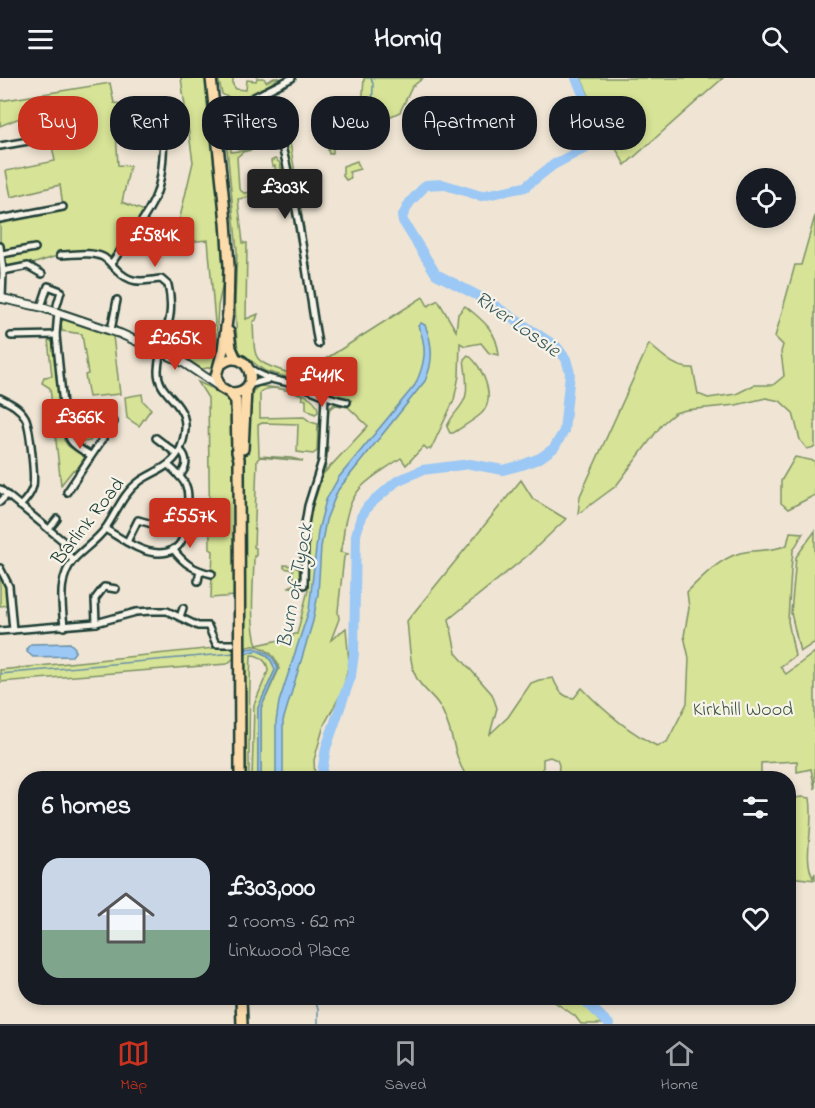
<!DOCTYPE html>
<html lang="en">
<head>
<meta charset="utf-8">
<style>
  :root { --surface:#171b24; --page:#242831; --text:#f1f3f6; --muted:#9ea1a6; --line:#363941; --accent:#c8321e }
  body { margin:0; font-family:"Indie Flower",sans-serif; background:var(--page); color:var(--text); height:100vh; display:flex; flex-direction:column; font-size:22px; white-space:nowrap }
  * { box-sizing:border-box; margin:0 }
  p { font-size:20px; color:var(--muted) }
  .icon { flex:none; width:33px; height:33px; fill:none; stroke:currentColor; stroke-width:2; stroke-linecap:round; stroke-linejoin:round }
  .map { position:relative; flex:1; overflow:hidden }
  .side { position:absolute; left:18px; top:693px; width:778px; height:234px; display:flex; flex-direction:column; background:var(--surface); border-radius:24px; box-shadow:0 3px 9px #0003 }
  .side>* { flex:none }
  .banner { position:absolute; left:18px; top:18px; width:780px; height:54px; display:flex; gap:12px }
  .fabs { position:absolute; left:736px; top:90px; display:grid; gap:12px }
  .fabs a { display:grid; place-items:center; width:60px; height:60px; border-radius:50%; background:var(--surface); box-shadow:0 3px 9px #0003; font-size:30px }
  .price { position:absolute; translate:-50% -51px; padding:0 14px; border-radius:6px; background:var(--accent); color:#fff; font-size:20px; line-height:39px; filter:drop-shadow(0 2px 3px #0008) }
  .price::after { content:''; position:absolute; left:50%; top:36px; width:18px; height:14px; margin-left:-9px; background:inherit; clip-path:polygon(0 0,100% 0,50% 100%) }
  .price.selected { background:#222; color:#fff }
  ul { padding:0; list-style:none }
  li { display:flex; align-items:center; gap:18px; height:150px; padding:0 24px }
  li span { display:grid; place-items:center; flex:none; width:168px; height:120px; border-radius:18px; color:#555 }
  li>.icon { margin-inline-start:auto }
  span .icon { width:72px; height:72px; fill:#fffc; stroke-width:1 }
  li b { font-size:26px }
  h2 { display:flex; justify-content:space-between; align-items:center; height:72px; padding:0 24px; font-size:26px }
  .pill { padding:0 21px; border-radius:24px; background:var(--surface); box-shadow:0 3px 9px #0003; font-size:21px; line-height:54px }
  .pill.selected { background:var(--accent); color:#fff }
  header { display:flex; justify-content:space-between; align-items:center; height:78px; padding:0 24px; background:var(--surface); font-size:27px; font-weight:700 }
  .tabs { display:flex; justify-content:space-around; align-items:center; height:84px; border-top:2px solid var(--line); background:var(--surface); font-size:16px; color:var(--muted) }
  .tabs a { display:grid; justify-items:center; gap:3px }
  .tabs .selected { color:var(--accent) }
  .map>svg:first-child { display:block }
</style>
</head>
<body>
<header><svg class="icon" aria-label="menu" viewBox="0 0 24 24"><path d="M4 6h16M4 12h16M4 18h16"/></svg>Homiq<svg class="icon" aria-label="search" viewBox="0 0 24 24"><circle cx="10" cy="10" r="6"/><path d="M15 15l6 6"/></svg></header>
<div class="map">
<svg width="815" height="946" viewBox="0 0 815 946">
  <rect width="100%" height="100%" fill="#f0e5d4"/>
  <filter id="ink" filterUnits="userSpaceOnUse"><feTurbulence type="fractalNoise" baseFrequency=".0167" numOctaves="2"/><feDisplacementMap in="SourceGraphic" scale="12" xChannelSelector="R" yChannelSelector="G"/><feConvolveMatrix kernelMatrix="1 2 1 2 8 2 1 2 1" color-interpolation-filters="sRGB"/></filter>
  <g filter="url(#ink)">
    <!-- green -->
    <g fill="#d7e396" stroke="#7b9065" stroke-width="1.5">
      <polygon points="181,0 207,0 226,169 222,170 224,201 218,228 215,284 212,289 202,291 171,270 172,267 202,277 215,245 208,162 174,165 193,84"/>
      <path d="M 218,0 L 233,0 L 233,7 L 236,11 L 246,12 L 247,2 L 256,3 L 257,0 L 264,0 L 266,4 L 274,0 L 280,0 C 263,9 240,29 222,16 Z"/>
      <polygon points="364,0 423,0 412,9 400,34 387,40 382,37 380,30 369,37 361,45"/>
      <polygon points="581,0 723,0 625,87 598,38"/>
      <polygon points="110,5 114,25 122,26 116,54 118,87 130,88 122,124 147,134 111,186 98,178 60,177 26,188 3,193 0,168 0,141 63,129 60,107 11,119 6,93 55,83 46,37 17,41 0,48 0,23"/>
      <path d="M 229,38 L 231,74 L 255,71 L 243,74 L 237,79 L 239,111 L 244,115 L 277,111 L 275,88 L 272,88 L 271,83 L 275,81 L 280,85 L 289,130 L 286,131 L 283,129 L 287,128 L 284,113 L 238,121 L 243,165 L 247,165 L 246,241 L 258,236 L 256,242 L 253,244 C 255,285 251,282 292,296 L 290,300 L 265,293 L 258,288 L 240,274 L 237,267 L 235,224 L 237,173 L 225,50 Z"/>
      <polygon points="285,48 286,51 288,52 304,151 281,50"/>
      <polygon points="340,57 342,63 333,66 333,75 329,76 326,60"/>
      <polygon points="357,83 360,91 349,94 351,100 346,102 343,98 343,88"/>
      <path d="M 815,138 L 815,369 L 807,371 L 800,362 L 793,335 L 780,323 L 766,320 L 736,327 L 686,332 L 675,335 L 663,345 L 616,408 L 578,436 L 580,418 L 649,266 C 662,277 675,291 693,290 L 698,316 L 708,320 L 736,316 L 754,307 L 773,307 L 784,298 L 781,274 L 783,267 L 775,259 L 795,187 L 801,187 Z"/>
      <path d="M 423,219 L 428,228 L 438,222 L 456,253 L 458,236 L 465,228 C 483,242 497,253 499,277 L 489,275 L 481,265 L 465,268 L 460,265 L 459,298 L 454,322 L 431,371 L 427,371 L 424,368 L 406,387 L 401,380 C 374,399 353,406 346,441 C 343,452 344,463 340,474 L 348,476 L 344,479 L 338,533 L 339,541 L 331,562 L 346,550 L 349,584 L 343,612 L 324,647 L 314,682 L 315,700 L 261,700 L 261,630 L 279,591 C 276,574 256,562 243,571 L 242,421 L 245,369 L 251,318 L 253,313 L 259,308 C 276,310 319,312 318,334 L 315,336 L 306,331 L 306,322 L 302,321 L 303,317 C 290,313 271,306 260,314 L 260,340 L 304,339 L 311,344 L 318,346 L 317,373 L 313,376 L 297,374 L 298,346 L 262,345 L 258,347 L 259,378 L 291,380 L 303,383 L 260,379 L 257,382 L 254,469 L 256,470 L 256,478 L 254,478 C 254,503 249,544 257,567 L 293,559 L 293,556 L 297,556 L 308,512 L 309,440 L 323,396 L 326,369 L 328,369 L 325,394 L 368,348 L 348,329 L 336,327 L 329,332 L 327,354 L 328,331 L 336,325 L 348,327 L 348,322 L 326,314 L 324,282 Z"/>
      <polygon points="65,241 69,241 113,258 120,316 89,319 85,297 88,296 82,256 62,253 61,244"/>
      <polygon points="48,261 55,266 64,362 68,368 85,379 76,393 73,392 61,407 50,310 42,305 44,299 52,298"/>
      <path d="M 468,277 C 483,288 497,321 481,336 C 473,343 462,349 453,355 L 450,355 L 447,349 C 451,337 461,331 465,320 C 469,309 465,292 464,281 Z"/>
      <polygon points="198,304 223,315 232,327 235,355 235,518 211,520 213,473 210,471 208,320"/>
      <polygon points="142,316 143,323 151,331 139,348 127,340 125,319"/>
      <polygon points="92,348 94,357 90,363 83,364 77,359 76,351"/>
      <polygon points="795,379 815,383 815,417 788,431 781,425 781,403"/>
      <path d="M 521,402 L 533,421 L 566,441 L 527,478 L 449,541 L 456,575 L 492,616 L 497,630 L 490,656 L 508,639 L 531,605 L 539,602 L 553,600 C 558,612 562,619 574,620 L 582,610 C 603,632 629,654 657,668 L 667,664 L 687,625 L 689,580 L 684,558 L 689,530 L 687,514 C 702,499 719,481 740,475 C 756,471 772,474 787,467 L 790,454 L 803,455 L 793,473 L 791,492 L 788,543 L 795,578 L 780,589 L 786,596 L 815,574 L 815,711 L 811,691 L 797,694 L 797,683 L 761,685 L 761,700 L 558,700 L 559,687 L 557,682 L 550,679 L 543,681 L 543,700 L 468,700 C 452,679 454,650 439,627 C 432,616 418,608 414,594 C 409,580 409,558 407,543 Z"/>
      <polygon points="815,453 815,564 800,574 791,535 796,479"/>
      <polygon points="284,487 293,488 299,491 300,510 289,509 293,507 293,492 284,490"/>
      <polygon points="0,495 6,509 9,527 0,528"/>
      <polygon points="234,568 234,580 227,586 0,604 0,592"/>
      <path d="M 252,572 C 265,573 272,580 275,592 L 258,630 L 258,700 L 252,700 L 254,627 L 268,593 C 268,584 260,577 251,577 C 249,618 249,659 249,700 L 246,700 L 245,587 L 242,576 Z"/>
      <path d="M 802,719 L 810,720 C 815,750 802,777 813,800 L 815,795 L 815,802 L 789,799 L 789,721 Z"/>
      <polygon points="549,920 578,920 603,946 581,946 575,938"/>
    </g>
    <!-- water -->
    <g fill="#9bc8f5" stroke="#6990a8" stroke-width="1.5">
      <path d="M 371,35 L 376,38 C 379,49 379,67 367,71 C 360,62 361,42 371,35 Z"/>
      <path d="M 421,245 L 425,247 C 433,266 434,284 425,303 L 338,412 L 326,442 L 321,469 L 318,516 L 313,543 L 283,643 L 283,700 L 276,700 L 276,644 L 279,624 L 309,532 L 318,453 L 326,422 L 339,399 L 415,307 C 425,286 428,269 418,248 Z"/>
      <polygon points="70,565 75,570 75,574 72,578 33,579 27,574 27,570 31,566"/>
      <path d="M 254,570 C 267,573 274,578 278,591 L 261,630 L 261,700 L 258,700 L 258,630 L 275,592 C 271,578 260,568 245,576 L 245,571 Z"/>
    </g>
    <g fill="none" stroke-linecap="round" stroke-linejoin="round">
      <!-- stream -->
      <g stroke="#6990a8" stroke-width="1.5">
        <polyline points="371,0 373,6 372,38"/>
        <polyline points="0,596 235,575"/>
        <polyline points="312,920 318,930 318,946"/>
      </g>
      <!-- river -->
      <g stroke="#9bc8f5" stroke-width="10">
        <polyline points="321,700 326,670 351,598 354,575 356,457 361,439 368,428 397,403 422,392 470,386 503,392 522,387 540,380 554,370 564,353 570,295 566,281 557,269 486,222 436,196 403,143 402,139 410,124 426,107 442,106 481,118 525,109 553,87 585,70 596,46 576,0"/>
        <polyline points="582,920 609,946"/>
      </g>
      <!-- minor casing -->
      <g stroke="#1f3d34" stroke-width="10">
        <g id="minor">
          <path d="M 264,14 C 295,92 304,183 318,266"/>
          <polyline points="214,25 241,25"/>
          <polyline points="139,43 137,56 163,61"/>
          <polyline points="218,48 232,30 292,0"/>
          <polyline points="0,68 51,59"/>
          <polyline points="0,141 63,129"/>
          <polyline points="0,168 3,193 2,221"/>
          <polyline points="2,176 35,170"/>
          <path d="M 60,177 C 73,177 90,173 103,179 C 108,182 113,188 117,192 C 132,207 142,203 161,201 L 168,207 C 177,243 160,259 158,292 C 157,323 198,322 181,369 C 174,389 154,393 140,403 C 122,416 117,434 105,451 C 97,462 85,470 75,480 C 57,500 62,525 64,549"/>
          <path d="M 111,186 C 125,165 149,138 157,114 C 164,92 163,68 165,44"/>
          <polyline points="3,193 28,188 42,196"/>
          <polyline points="41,229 48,208 61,213 57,227"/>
          <polyline points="58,234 56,257 64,337 84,337 88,338"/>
          <polyline points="111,252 117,222"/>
          <polyline points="11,258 56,257"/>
          <path d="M 248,289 C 271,306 283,301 306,310 C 320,316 332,321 347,324"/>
          <polyline points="248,307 267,302"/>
          <path d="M 0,320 C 10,325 19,329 25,339 C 30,347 35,399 33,408 C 31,416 26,422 20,428"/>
          <path d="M 64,337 C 68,363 68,364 90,377"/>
          <polyline points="156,360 177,376"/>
          <path d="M 179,398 C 187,391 189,380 180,372"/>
          <polyline points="0,411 63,463 65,473 73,482"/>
          <polyline points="67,414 114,344"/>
          <polyline points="0,424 7,417"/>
          <polyline points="49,451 57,441"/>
          <path d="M 105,451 C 121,460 140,475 159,475 C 186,475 186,451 187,431 C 188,424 189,415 186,408 C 183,400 175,393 168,387"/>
          <polyline points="127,464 138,442 152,446"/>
          <path d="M 173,471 C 184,486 194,492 212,496"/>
          <polyline points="0,490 9,508 13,552"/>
          <polyline points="198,503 200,493"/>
          <polyline points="304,507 305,446 308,428 322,383 325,318"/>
          <polyline points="180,539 183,530"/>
          <polyline points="96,545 95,521 104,509 116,511"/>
          <polyline points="0,553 96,545 136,534 152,533 167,533 198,548 208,548 216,566 232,566"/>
        </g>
      </g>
      <!-- tertiary casing -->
      <g stroke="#1f3d34" stroke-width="11">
        <polyline id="tertiary" points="0,220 41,229 121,256 181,283 220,309"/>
      </g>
      <!-- trunk casing -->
      <g stroke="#1f3d34" stroke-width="14">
        <g id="trunk">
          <polyline points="211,0 226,144 229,188 228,234 223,272 216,298 220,309 230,315 236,323 237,374 239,381 240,700"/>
          <polyline points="229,254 231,270 236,281"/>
          <path d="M 219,288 C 246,262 268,316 230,315"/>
          <polyline points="243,371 246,311"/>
          <polyline points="241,920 242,946"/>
        </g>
      </g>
      <!-- minor -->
      <use href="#minor" stroke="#f7f3e8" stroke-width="5"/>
      <!-- tertiary -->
      <use href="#tertiary" stroke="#f7f3e8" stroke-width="7"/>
      <!-- trunk -->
      <use href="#trunk" stroke="#fddcac" stroke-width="9"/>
    </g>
  </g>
  <g text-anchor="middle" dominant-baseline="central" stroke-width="4.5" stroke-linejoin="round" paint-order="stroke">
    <!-- street labels -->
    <g font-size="20" fill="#1f3d34" stroke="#f7f3e8">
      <text transform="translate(89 444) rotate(-52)">Barlink Road</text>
    </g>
    <!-- park labels -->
    <g font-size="20" fill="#3b5643" stroke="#f7f3e8">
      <text x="743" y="632">Kirkhill Wood</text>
    </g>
    <!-- water labels -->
    <g font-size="21" font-style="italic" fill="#38595b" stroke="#f7f3e8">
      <text transform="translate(517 247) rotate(35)">River Lossie</text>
      <text transform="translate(296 508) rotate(-80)">Burn of Tyock</text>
    </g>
  </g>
</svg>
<div class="fabs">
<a><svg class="icon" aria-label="locate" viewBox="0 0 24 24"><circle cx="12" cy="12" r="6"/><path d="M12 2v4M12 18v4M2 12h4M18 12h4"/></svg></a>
</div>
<b class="price selected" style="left:285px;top:142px">£303K</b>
<b class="price" style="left:155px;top:190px">£584K</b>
<b class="price" style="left:175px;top:293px">£265K</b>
<b class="price" style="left:322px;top:330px">£411K</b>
<b class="price" style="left:80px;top:372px">£366K</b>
<b class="price" style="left:190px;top:471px">£557K</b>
<div class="banner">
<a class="pill selected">Buy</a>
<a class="pill">Rent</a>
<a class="pill">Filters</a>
<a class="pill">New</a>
<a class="pill">Apartment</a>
<a class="pill">House</a>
</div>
<section class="side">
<h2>6 homes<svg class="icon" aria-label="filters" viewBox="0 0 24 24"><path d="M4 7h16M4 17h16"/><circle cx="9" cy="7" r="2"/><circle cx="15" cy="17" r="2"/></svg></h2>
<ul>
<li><span style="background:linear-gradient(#c9d6e8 60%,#7fa58c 0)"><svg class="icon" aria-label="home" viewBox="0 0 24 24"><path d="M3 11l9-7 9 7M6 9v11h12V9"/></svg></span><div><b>£303,000</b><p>2 rooms · 62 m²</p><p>Linkwood Place</p></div><svg class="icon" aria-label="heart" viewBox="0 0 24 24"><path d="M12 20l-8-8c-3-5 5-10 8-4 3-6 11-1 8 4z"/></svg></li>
</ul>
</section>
</div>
<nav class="tabs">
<a class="selected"><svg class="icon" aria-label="map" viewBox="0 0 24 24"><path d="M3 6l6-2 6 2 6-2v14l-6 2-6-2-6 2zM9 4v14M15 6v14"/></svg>Map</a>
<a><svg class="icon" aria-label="saved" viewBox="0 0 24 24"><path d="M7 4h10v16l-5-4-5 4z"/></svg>Saved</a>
<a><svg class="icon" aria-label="home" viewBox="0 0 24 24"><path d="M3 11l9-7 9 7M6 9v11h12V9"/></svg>Home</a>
</nav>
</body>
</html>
